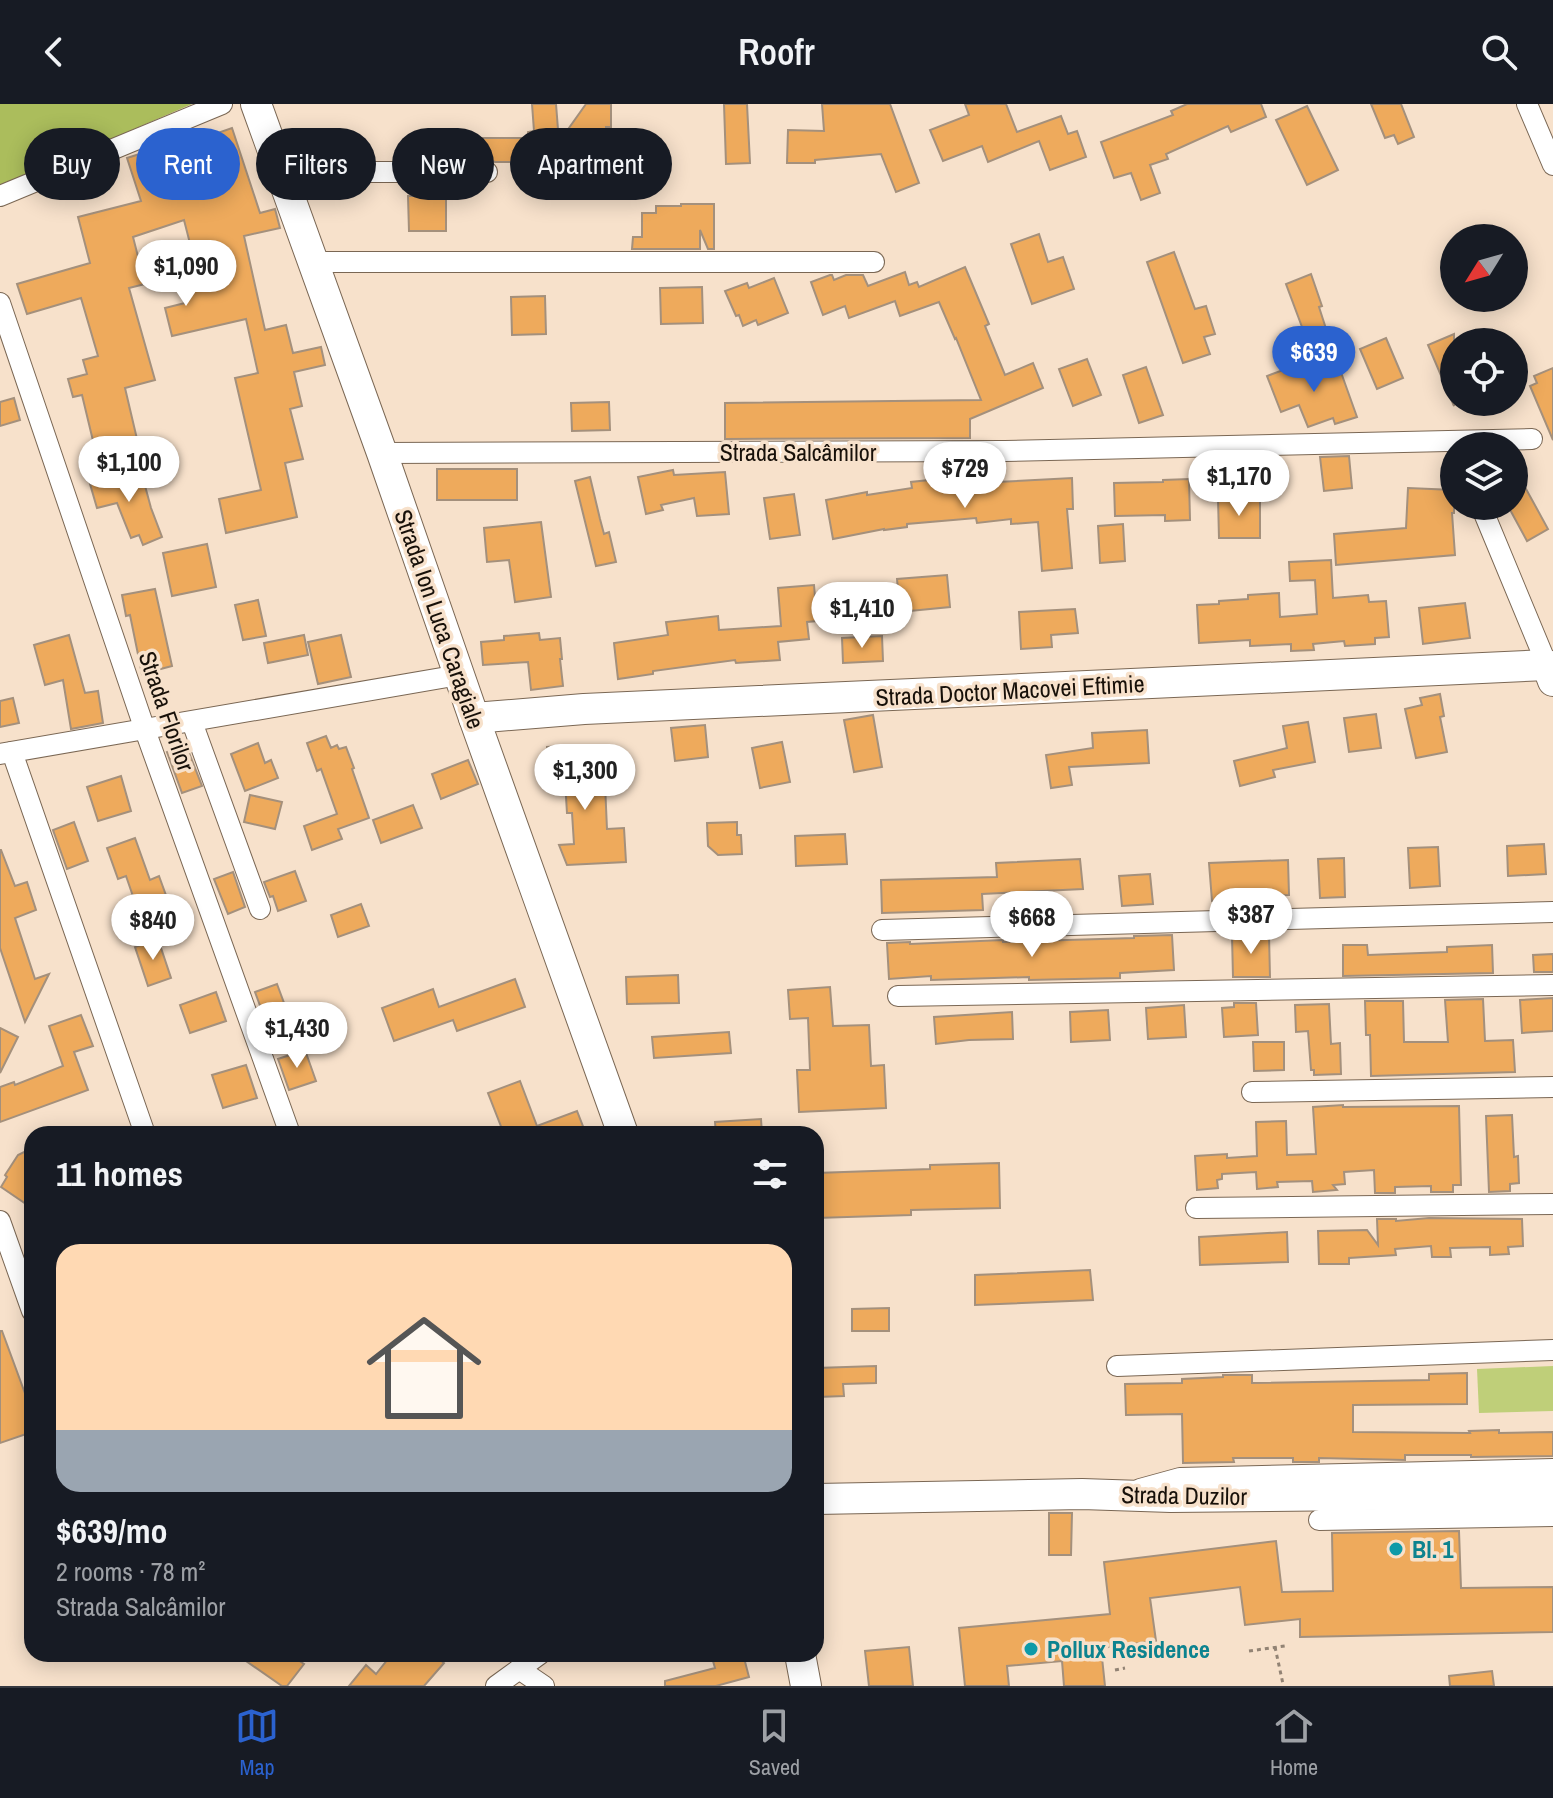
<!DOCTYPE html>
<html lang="en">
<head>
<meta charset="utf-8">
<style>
  :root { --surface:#171b24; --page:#242831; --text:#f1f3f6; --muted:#9ea1a6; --line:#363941; --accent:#2b62cf }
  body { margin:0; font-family:"Archivo Narrow",sans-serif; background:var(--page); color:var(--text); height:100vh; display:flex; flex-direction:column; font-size:30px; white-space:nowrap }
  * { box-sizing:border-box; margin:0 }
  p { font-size:26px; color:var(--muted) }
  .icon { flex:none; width:44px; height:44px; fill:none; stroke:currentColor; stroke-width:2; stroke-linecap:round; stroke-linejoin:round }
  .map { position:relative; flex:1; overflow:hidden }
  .details { position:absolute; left:24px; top:1022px; width:800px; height:536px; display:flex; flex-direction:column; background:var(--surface); border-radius:24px; box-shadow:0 4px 20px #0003 }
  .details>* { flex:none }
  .banner { position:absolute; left:24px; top:24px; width:800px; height:72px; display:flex; gap:16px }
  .needle { width:52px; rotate:233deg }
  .controls { position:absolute; left:1440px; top:120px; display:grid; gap:16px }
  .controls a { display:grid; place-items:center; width:88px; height:88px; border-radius:50%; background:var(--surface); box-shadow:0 4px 20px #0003; font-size:40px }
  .price { position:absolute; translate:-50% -68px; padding:0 18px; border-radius:28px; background:#fff; color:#222; font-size:26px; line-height:52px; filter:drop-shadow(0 2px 4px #0008) }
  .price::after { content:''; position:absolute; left:50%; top:48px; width:24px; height:18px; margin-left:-12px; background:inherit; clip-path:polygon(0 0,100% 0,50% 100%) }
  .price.on { background:var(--accent); color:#fff }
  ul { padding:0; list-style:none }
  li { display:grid; align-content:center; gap:16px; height:424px; padding:0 32px }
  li+li { border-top:2px solid var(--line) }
  li span { display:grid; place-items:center; height:248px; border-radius:24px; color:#555 }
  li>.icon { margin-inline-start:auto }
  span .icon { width:144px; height:144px; fill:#fffc; stroke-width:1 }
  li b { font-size:34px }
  h2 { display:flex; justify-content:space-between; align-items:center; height:96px; padding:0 32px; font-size:34px }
  .pill { padding:0 28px; border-radius:36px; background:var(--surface); box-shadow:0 4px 20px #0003; font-size:28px; line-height:72px }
  .pill.on { background:var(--accent); color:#fff }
  header { display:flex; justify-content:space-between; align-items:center; height:104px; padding:0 32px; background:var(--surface); font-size:36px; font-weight:600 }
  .menu { display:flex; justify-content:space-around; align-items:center; height:112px; border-top:2px solid var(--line); background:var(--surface); font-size:22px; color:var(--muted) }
  .menu a { display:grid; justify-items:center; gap:4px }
  .menu .on { color:var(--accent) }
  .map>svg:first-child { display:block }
</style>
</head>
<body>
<header><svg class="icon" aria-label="back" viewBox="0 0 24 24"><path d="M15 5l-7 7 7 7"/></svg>Roofr<svg class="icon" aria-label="search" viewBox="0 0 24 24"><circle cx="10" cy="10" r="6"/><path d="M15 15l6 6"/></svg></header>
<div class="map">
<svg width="1553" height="1582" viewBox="0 0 1553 1582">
  <rect width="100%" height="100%" fill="#f7e1cb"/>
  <!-- green -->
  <polygon fill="#bfcf79" points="1553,1262 1553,1307 1479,1309 1477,1265"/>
  <!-- forest -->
  <polygon fill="#abbd5c" points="0,0 192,0 0,83"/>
  <!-- building -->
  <g fill="#eeaa5c" stroke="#a4907c" stroke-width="2">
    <polygon points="532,0 556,0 559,38 586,0 611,0 611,23 606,23 606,53 553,53 553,62 529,62 529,58 495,58 487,55 466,55 466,34 528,34 528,28 534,27"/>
    <polygon points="724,0 747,0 750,59 726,60"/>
    <polygon points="822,0 890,0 919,79 896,88 881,50 815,56 815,59 787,59 788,26 824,27"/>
    <polygon points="965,0 1006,0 1017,28 1061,12 1068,30 1077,27 1086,53 1050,66 1039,37 988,58 982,42 943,57 930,26 969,11"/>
    <polygon points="1187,0 1261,0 1266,13 1231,28 1228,22 1166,50 1168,55 1150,61 1160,89 1141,96 1131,69 1114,74 1101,38 1173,11 1171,7"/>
    <polygon points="1371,0 1401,0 1414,33 1398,40 1394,31 1385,34"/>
    <polygon points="1307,2 1338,66 1307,81 1276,16"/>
    <polygon points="232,24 260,109 275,105 280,124 244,132 265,226 286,221 293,249 321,243 325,261 294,268 302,302 290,305 303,355 285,359 297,413 226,429 219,395 261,386 235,274 258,269 246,215 172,232 165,204 185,199 177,163 195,159 184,116 133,133 145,180 129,184 155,276 125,284 137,335 95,345 82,291 73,293 68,275 87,270 83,256 98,252 81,194 27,210 17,180 90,159 78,113 141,97 127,54 168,41 169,46"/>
    <polygon points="408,92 446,92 446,127 409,127"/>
    <polygon points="681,100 714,100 714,145 708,145 700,126 700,145 632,145 633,133 642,133 642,109 656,109 656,102 681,102"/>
    <polygon points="1039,130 1048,158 1063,153 1074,185 1032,200 1011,140"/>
    <polygon points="1174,148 1195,205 1206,202 1215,230 1204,233 1210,250 1183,259 1147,158"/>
    <polygon points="965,163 989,220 985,222 1005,271 1033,259 1043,284 970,315 970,334 725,335 725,299 981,296 956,234 955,235 939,198 900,212 895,197 849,214 845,202 823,211 811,178 830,171 832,171 834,176 846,171 863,171 868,182 905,168 909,181 917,178 919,183"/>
    <polygon points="1311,170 1322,202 1319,203 1328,231 1308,239 1286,180"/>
    <polygon points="774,174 788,209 758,221 756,216 743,222 739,211 736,212 725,187 747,179 749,184"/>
    <polygon points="702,183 703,219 661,220 660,184"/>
    <polygon points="545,192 546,230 512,231 511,193"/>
    <polygon points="1454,230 1454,302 1428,241"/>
    <polygon points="1386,234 1403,274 1377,285 1360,245"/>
    <polygon points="1087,255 1101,291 1073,302 1059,265"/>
    <polygon points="1305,258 1310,270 1338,260 1357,313 1335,320 1333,314 1308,323 1299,301 1281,308 1267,272"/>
    <polygon points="1146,263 1163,311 1139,319 1123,271"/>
    <polygon points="1553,264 1553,336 1530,282 1537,279 1534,272"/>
    <polygon points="14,294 20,316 0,322 0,298"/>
    <polygon points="609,298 610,326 572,327 571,299"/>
    <polygon points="1349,352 1352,384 1324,387 1320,353"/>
    <polygon points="1514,363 1548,425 1527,437 1508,402 1514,402"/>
    <rect x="437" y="365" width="80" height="31"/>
    <polygon points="673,366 674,371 725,368 729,410 697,412 694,394 661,401 663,406 646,410 638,373"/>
    <polygon points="141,367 151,404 162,433 143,441 139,431 131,434 117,399 97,404 90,380"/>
    <polygon points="590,373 600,415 604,430 609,428 616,458 596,462 575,377"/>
    <polygon points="957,373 957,379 996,375 997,378 1072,374 1073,405 1067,405 1072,464 1042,467 1038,418 1011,420 1011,415 977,419 976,414 907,420 907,423 884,426 884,425 833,435 826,396 867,388 867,391 912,384 911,378"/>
    <polygon points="1189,375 1190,416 1165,417 1165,411 1115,412 1114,379 1163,378 1163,376"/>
    <polygon points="1408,384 1454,386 1454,409 1452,409 1455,451 1336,461 1334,430 1406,424"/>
    <polygon points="794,390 800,431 770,435 764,394"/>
    <polygon points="1260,393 1260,434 1219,434 1218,394"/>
    <polygon points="541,418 551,493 515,498 509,456 487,458 484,424"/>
    <polygon points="1123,420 1125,457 1100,459 1098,422"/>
    <polygon points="207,440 216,483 172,492 163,449"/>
    <polygon points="1331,456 1333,494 1368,491 1369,498 1386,497 1389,533 1375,534 1375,540 1345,542 1344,537 1313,540 1314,546 1291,547 1291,540 1250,542 1250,536 1199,539 1197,501 1219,500 1219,497 1248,495 1248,491 1279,489 1280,513 1317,510 1315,476 1290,477 1289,458"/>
    <polygon points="947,471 950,503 900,508 897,475"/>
    <polygon points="814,481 817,517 807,518 809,535 778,538 780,556 736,559 735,556 653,567 653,570 618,575 614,539 668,531 666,518 718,512 719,526 781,522 778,484"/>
    <polygon points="155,485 172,562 142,570 130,511 126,512 122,491"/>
    <polygon points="258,496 266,532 243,536 235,501"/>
    <polygon points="1465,499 1470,534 1423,540 1419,504"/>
    <polygon points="1075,505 1078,529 1051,531 1052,543 1021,545 1019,508"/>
    <polygon points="539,529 540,536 560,534 562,555 560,555 563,582 531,586 528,558 483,561 481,538 504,536 504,532"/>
    <polygon points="69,531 85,589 98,587 103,619 71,625 63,576 45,581 34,541"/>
    <polygon points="304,531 308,551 268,559 264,539"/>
    <polygon points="341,531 351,573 318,580 308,538"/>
    <polygon points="882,532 883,557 843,559 842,534"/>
    <polygon points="1440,590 1444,612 1440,613 1447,648 1416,654 1405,605 1422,601 1420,594"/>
    <polygon points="13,594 19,619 0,623 0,597"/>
    <polygon points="1376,610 1381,644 1349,648 1344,614"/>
    <polygon points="873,611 882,663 854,668 844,616"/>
    <polygon points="1308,618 1315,658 1273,666 1275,673 1240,682 1234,657 1287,644 1283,622"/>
    <polygon points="705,621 708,653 675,657 671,624"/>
    <polygon points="1147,626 1149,659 1069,663 1072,681 1051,684 1046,651 1093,644 1092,629"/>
    <polygon points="326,632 331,644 337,641 339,645 346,643 354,664 352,665 369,714 338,725 342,735 312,746 304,722 337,710 321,665 317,667 307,639"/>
    <polygon points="782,638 790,678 760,684 752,644"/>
    <polygon points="258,639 265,659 271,656 278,674 245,687 231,650"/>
    <polygon points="186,641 202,682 182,689 167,648"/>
    <polygon points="580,641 583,681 605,680 607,725 624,724 626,758 567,761 559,741 574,740 572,709 567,709 565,676 548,677 547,643"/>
    <polygon points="468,656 478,680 441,695 432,670"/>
    <polygon points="121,672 131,707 98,717 87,683"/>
    <polygon points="250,691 282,698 275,725 244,718"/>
    <polygon points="413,701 422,724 381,739 373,716"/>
    <polygon points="74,718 88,757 67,765 53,726"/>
    <polygon points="737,718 737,731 741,731 742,750 718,751 708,742 707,719"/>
    <polygon points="845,730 847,760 796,762 795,732"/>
    <polygon points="135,734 150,776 159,772 176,819 146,830 126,772 118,775 107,744"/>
    <polygon points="1544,740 1546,770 1508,772 1507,742"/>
    <polygon points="1438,743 1440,782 1410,784 1408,744"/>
    <polygon points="0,746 1,746 15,782 27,778 36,806 15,814 35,875 49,870 25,918 0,844"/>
    <polygon points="1344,754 1345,793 1320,794 1318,755"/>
    <polygon points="1080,755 1083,785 982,790 983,806 882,809 881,776 997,773 996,759"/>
    <polygon points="1288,756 1289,791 1241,792 1241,794 1212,797 1209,759"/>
    <polygon points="295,767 306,797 278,807 273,792 270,793 264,778"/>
    <polygon points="233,768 245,803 228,810 214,775"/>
    <polygon points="1150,770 1153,800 1122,802 1119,772"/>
    <polygon points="361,800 369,822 338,833 331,811"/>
    <polygon points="1172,831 1174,866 1120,869 1120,874 1029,876 1029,873 931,876 931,872 889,875 887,839 910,838 910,840 1003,836 1003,838 1134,834 1134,832"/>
    <polygon points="1269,831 1270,873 1233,873 1232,832"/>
    <polygon points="158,835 171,874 148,882 135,843"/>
    <polygon points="1343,841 1367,841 1368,851 1447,848 1447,843 1492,841 1493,869 1343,872"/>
    <polygon points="1553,850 1553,868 1534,868 1533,851"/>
    <polygon points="678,871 679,899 627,900 626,873"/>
    <polygon points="515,875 525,903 457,927 453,916 394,937 382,904 433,885 439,903"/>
    <polygon points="277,880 290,915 268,923 255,888"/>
    <polygon points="830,883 833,922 869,921 871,962 884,961 886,1004 799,1008 797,966 810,966 808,914 790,915 788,886"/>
    <polygon points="216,888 226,917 190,929 180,901"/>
    <polygon points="1553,894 1553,927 1522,929 1520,896"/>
    <polygon points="1483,895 1485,937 1513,936 1515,968 1371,972 1370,931 1366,931 1365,897 1403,897 1404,938 1448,938 1445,896"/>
    <polygon points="1234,899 1256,899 1258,931 1224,933 1222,904 1234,903"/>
    <polygon points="1329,900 1331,940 1340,939 1341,970 1314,971 1314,966 1311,966 1308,927 1296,928 1295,901"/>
    <polygon points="1184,901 1186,933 1148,935 1146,904"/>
    <polygon points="1108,906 1110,936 1071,938 1070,908"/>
    <polygon points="1012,908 1013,935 969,936 936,940 934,913"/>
    <polygon points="81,911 93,942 74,948 88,986 0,1018 0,983 14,978 15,981 63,962 49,922"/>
    <polygon points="0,924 18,933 0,969"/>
    <polygon points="729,928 731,949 654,954 652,933"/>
    <polygon points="1253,938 1284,938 1284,966 1254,967"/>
    <polygon points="305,946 316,977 289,986 278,955"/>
    <polygon points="246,961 257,994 223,1004 212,971"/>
    <polygon points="520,977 537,1022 577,1007 586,1030 504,1030 488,989"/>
    <polygon points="1343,1001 1343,1003 1459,1002 1461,1081 1453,1081 1453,1088 1431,1088 1431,1082 1395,1083 1395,1089 1375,1089 1374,1066 1344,1068 1345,1080 1333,1081 1337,1086 1313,1088 1312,1077 1277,1078 1278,1083 1257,1085 1256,1068 1222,1070 1222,1075 1217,1076 1218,1084 1197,1086 1195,1052 1227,1050 1227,1054 1257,1052 1256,1018 1286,1017 1287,1051 1316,1050 1313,1003"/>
    <polygon points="1512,1011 1514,1053 1518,1052 1519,1079 1510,1080 1510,1087 1489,1088 1486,1012"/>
    <polygon points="761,1015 762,1030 716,1030 715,1018"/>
    <polygon points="32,1044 32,1104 1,1083 7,1073 5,1071 18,1051"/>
    <polygon points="999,1059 1000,1104 911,1106 911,1111 816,1114 816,1069 930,1065 930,1061"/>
    <polygon points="1429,1114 1522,1115 1523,1142 1508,1143 1509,1150 1490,1151 1490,1143 1450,1144 1451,1153 1432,1153 1431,1142 1395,1145 1396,1151 1349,1154 1349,1160 1319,1160 1318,1127 1367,1126 1378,1141 1377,1115 1396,1115 1396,1117"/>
    <polygon points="1287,1128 1288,1158 1200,1161 1199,1133"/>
    <polygon points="1090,1166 1093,1196 975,1201 975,1171"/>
    <polygon points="889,1204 889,1227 852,1227 852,1205"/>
    <polygon points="0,1227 2,1227 26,1292 32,1290 32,1328 0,1339"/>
    <polygon points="876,1262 876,1279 843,1280 844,1292 818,1293 816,1264"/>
    <polygon points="1467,1269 1467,1300 1353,1301 1353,1328 1470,1329 1469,1327 1499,1326 1499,1329 1553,1328 1553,1352 1471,1353 1471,1351 1405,1351 1405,1356 1319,1354 1319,1358 1293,1358 1293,1354 1233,1354 1234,1358 1183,1359 1182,1310 1126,1311 1125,1280 1182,1279 1182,1275 1223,1273 1223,1271 1252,1271 1252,1279 1429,1276 1429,1270"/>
    <polygon points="1049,1409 1072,1409 1071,1451 1049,1451"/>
    <polygon points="1459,1427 1461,1484 1553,1483 1553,1528 1300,1533 1300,1515 1245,1521 1240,1483 1150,1494 1156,1537 1101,1544 1105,1582 1064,1582 1062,1557 1007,1562 1009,1582 965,1582 959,1524 1110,1510 1104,1458 1276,1437 1282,1488 1333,1487 1332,1429"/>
    <polygon points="909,1543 913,1582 869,1582 865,1547"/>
    <polygon points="236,1550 289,1550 304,1560 287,1582 282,1582"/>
    <polygon points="392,1550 433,1550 444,1559 424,1582 349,1582 366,1561 376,1570"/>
    <polygon points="711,1550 743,1550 749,1573 716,1582 665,1582 665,1577 715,1564"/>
    <polygon points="1492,1567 1494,1582 1450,1582 1449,1572"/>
  </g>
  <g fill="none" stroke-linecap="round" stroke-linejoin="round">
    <!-- street casing -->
    <g stroke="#7a6754" stroke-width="22">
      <g id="street">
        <polyline points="1527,0 1553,61"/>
        <polyline points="282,71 307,68 487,68"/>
        <polyline points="0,92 222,0"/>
        <polyline points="314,158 874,158"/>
        <polyline points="0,199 145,626 290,1030"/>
        <polyline points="382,349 1005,347 1532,335"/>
        <polyline points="1481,402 1547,561"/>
        <polyline points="192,618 260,805"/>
        <polyline points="12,648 145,1030"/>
        <polyline points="0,650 459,571"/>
        <polyline points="882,826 1553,808"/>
        <polyline points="898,892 1553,881"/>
        <polyline points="1252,988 1553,983"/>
        <polyline points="1196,1104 1553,1100"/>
        <polyline points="0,1117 32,1207"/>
        <polyline points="1117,1262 1553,1246"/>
        <polyline points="1140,1385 1180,1374 1553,1365"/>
        <polyline points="1319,1416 1553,1412"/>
        <polyline points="519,1565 544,1582"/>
        <polyline points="496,1582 540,1550"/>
      </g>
    </g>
    <!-- secondary casing -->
    <g stroke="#7a6754" stroke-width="32">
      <g id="secondary">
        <polyline points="256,0 382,349 474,614 623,1030"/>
        <polyline points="474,614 584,605 1547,561 1553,577"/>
        <polyline points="816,1395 1082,1390 1171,1393 1553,1389"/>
        <polyline points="800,1550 806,1582"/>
      </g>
    </g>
    <!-- path -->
    <g stroke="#928374" stroke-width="3" stroke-dasharray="4 4" stroke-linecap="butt">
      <polyline points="1275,1543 1283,1580"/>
      <polyline points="1249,1547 1285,1542"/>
      <polyline points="1115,1566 1125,1564"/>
    </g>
    <!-- street -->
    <use href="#street" stroke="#fff" stroke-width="20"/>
    <!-- secondary -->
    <use href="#secondary" stroke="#fff" stroke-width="30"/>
  </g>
  <!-- markers -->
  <g fill="#0f9aa8" stroke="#f7e1cb" stroke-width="3">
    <circle cx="1396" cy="1445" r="8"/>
    <circle cx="1031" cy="1545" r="8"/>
  </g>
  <g text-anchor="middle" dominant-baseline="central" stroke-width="7" stroke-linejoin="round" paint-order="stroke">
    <!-- street labels -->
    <g font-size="24" fill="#171009" stroke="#f7e1cb">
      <text x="798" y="348">Strada Salcâmilor</text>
      <text transform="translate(440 515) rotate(71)">Strada Ion Luca Caragiale</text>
      <text transform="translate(1010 586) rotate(-3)">Strada Doctor Macovei Eftimie</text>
      <text transform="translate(167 607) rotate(71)">Strada Florilor</text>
      <text transform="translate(1184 1391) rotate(1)">Strada Duzilor</text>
    </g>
    <!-- culture labels -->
    <g font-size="24" font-weight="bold" fill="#0d838f" stroke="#f7e1cb" text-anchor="start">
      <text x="1412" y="1445">Bl. 1</text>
      <text x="1047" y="1545">Pollux Residence</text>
    </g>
  </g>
</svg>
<div class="controls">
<a><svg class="needle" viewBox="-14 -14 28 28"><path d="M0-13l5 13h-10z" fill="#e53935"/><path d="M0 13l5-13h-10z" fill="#9ea1a6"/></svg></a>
<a><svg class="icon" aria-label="locate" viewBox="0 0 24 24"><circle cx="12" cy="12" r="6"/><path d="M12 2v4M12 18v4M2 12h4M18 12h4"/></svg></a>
<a><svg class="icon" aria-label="layers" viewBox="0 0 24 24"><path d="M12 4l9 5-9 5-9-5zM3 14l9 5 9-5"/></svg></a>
</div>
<b class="price" style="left:186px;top:204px">$1,090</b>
<b class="price on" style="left:1314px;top:290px">$639</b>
<b class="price" style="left:129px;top:400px">$1,100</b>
<b class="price" style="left:965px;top:406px">$729</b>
<b class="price" style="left:1239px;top:414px">$1,170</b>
<b class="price" style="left:862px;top:546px">$1,410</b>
<b class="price" style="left:585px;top:708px">$1,300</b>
<b class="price" style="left:1251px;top:852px">$387</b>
<b class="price" style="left:1032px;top:855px">$668</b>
<b class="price" style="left:153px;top:858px">$840</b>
<b class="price" style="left:297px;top:966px">$1,430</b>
<div class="banner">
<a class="pill">Buy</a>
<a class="pill on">Rent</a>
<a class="pill">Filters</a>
<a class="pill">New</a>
<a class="pill">Apartment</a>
</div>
<section class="details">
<h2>11 homes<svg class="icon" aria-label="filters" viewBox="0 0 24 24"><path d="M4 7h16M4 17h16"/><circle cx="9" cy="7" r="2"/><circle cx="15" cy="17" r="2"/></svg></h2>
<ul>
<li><span style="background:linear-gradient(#ffd9b3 75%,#9aa5b1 0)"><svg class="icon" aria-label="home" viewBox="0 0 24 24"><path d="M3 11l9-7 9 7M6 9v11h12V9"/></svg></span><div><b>$639/mo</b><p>2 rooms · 78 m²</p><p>Strada Salcâmilor</p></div></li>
</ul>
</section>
</div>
<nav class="menu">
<a class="on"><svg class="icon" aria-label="map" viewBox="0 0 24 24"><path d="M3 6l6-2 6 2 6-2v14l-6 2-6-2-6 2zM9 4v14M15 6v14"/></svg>Map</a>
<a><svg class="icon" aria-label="saved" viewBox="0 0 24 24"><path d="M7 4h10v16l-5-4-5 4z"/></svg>Saved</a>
<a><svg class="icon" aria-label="home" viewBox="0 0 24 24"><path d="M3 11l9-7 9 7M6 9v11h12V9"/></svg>Home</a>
</nav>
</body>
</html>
